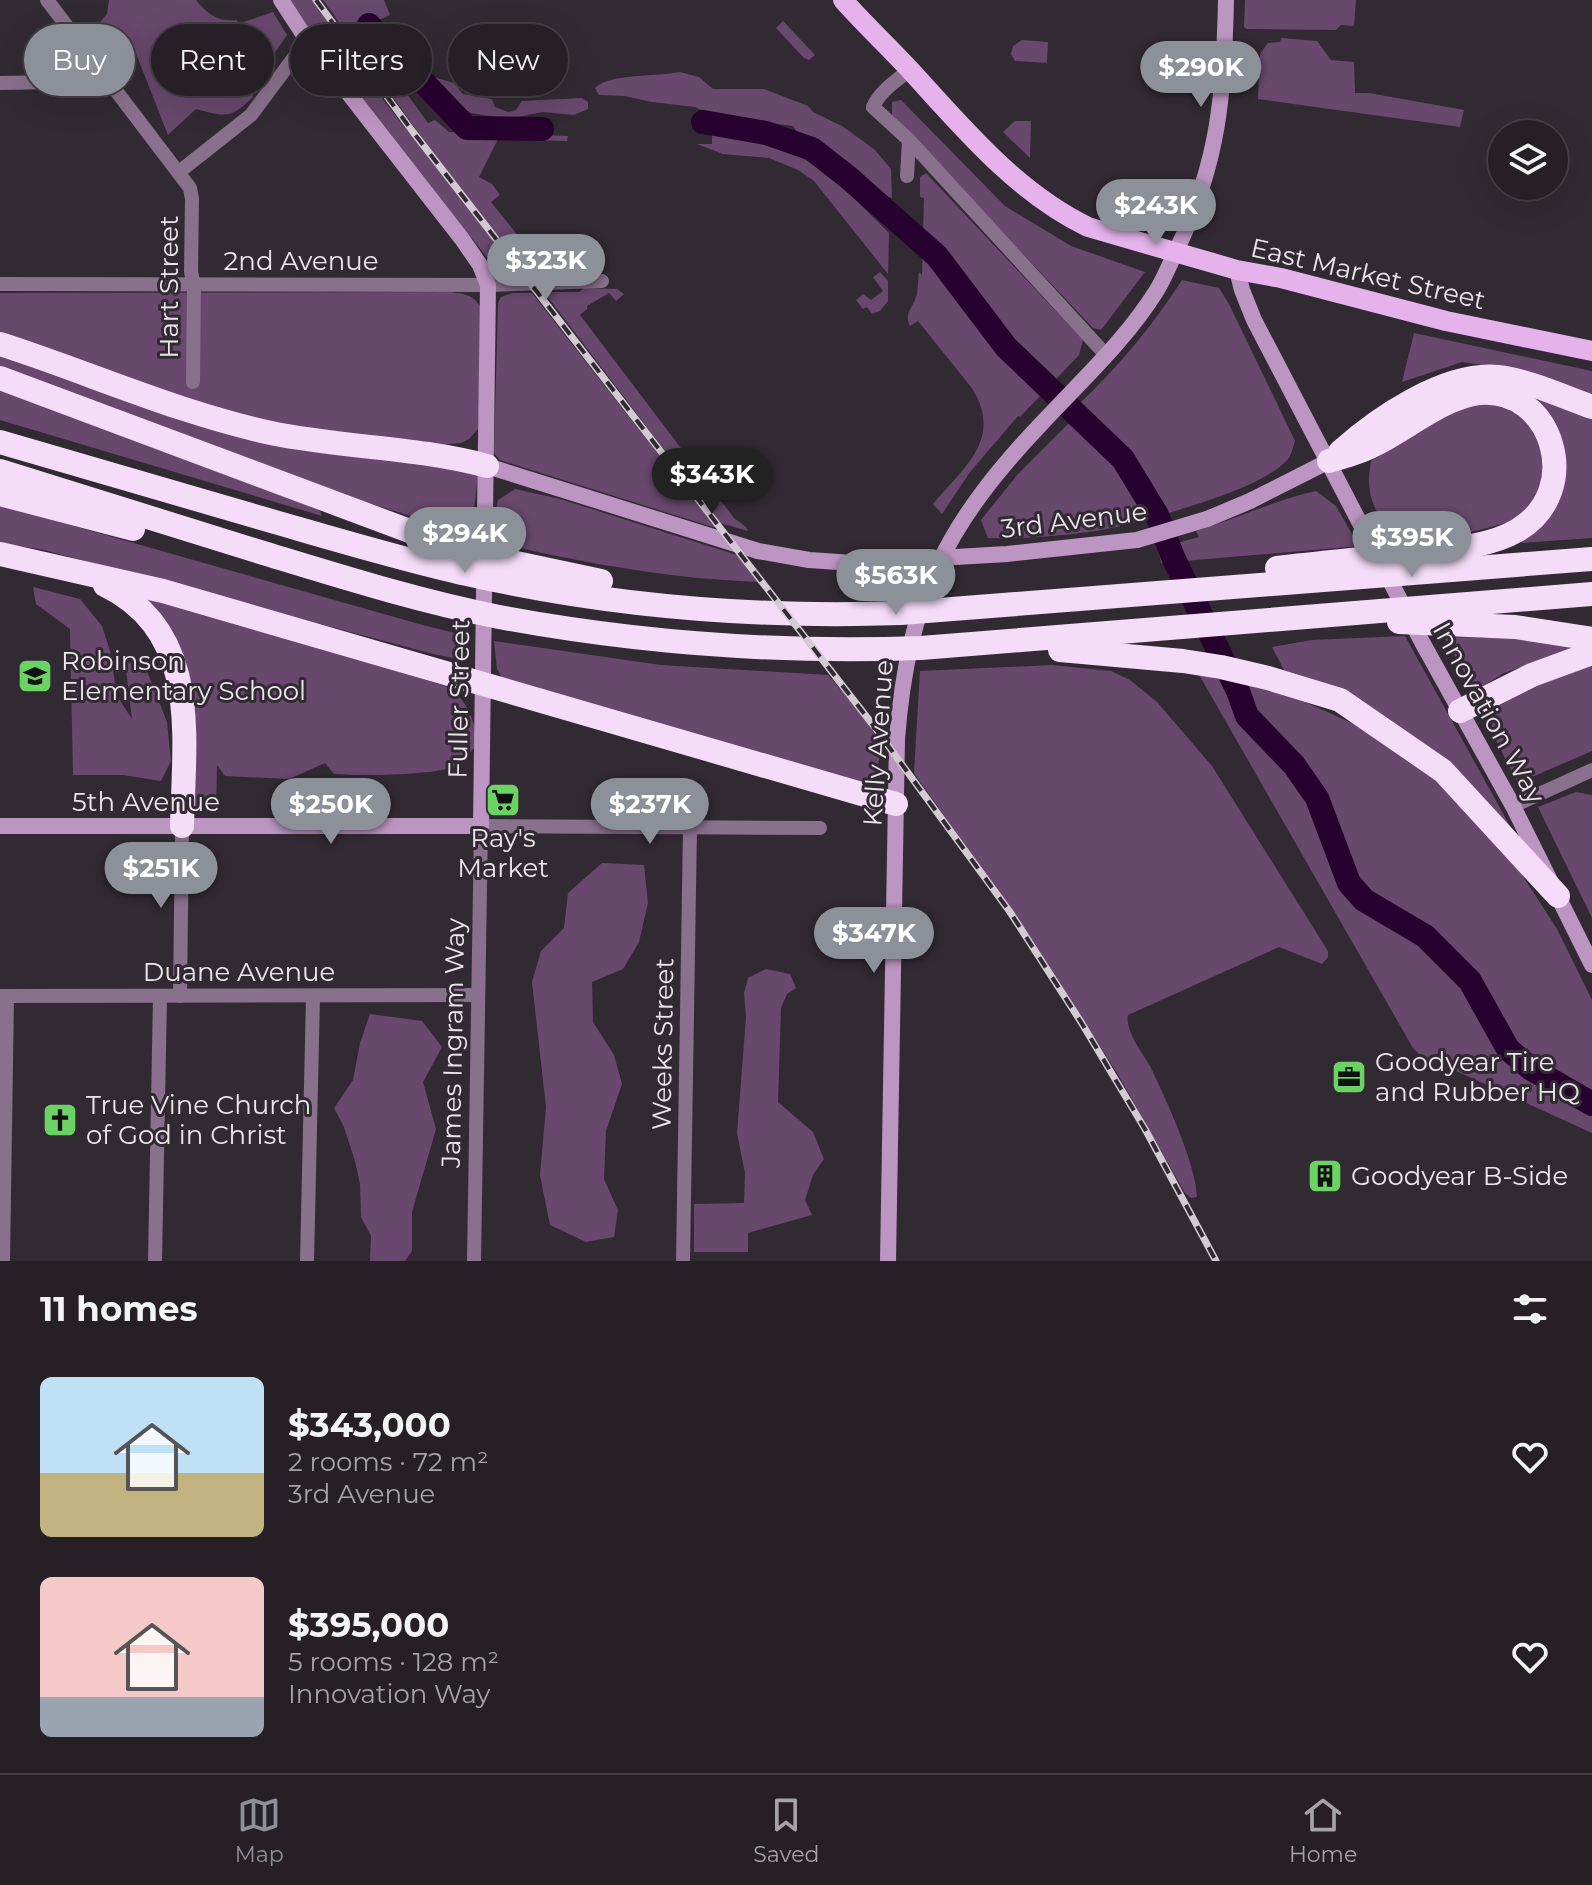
<!DOCTYPE html>
<html lang="en">
<head>
<meta charset="utf-8">
<style>
  :root { --surface:#262026; --page:#2e282e; --text:#f1f3f6; --muted:#a4a3a7; --line:#423e43; --accent:#8c9099 }
  body { margin:0; font-family:Montserrat,sans-serif; background:var(--page); color:var(--text); height:100vh; display:flex; flex-direction:column; font-size:30px; white-space:nowrap }
  * { box-sizing:border-box; margin:0 }
  p { font-size:26px; color:var(--muted) }
  .icon { flex:none; width:44px; height:44px; fill:none; stroke:currentColor; stroke-width:2; stroke-linecap:round; stroke-linejoin:round }
  .map { position:relative; height:1261px; overflow:hidden }
  .sheet { display:flex; flex-direction:column; background:var(--surface); flex:1 }
  .sheet>* { flex:none }
  .banner { position:absolute; left:24px; top:24px; width:800px; height:72px; display:flex; gap:16px }
  .fabs { position:absolute; left:1488px; top:120px; display:grid; gap:16px }
  .fabs a { display:grid; place-items:center; width:80px; height:80px; border-radius:50%; background:var(--surface); box-shadow:0 8px 32px #0002,0 0 0 2px var(--line); font-size:40px }
  .price { position:absolute; translate:-50% -68px; padding:0 18px; border-radius:28px; background:var(--accent); color:#fff; font-size:26px; line-height:52px; filter:drop-shadow(0 2px 4px #0008) }
  .price::after { content:''; position:absolute; left:50%; top:48px; width:24px; height:18px; margin-left:-12px; background:inherit; clip-path:polygon(0 0,100% 0,50% 100%) }
  .price.active { background:#222; color:#fff }
  ul { padding:0; list-style:none }
  li { display:flex; align-items:center; gap:24px; height:200px; padding:0 40px }
  li span { display:grid; place-items:center; flex:none; width:224px; height:160px; border-radius:12px; color:#555 }
  li>.icon { margin-inline-start:auto }
  span .icon { width:96px; height:96px; fill:#fffc; stroke-width:1 }
  li b { font-size:34px }
  h2 { display:flex; justify-content:space-between; align-items:center; height:96px; padding:0 40px; font-size:34px }
  .tag { padding:0 28px; border-radius:36px; background:var(--surface); box-shadow:0 8px 32px #0002,0 0 0 2px var(--line); font-size:28px; line-height:72px }
  .tag.active { background:var(--accent); color:#fff }
  .tabs { display:flex; justify-content:space-around; align-items:center; height:112px; border-top:2px solid var(--line); background:var(--surface); font-size:22px; color:var(--muted) }
  .tabs a { display:grid; justify-items:center; gap:4px }
  .tabs .active { color:var(--accent) }
  .map>svg:first-child { display:block }
</style>
</head>
<body>
<div class="map">
<svg width="1592" height="1261" viewBox="0 0 1592 1261">
  <rect width="100%" height="100%" fill="#322a33"/>
  <!-- green -->
  <g fill="#68486d">
    <path d="M 109,0 L 196,0 C 207,14 218,22 237,20 L 238,24 L 273,12 L 287,35 L 252,86 L 253,97 C 230,119 226,117 196,109 L 168,135 L 135,51 L 126,50 L 118,60 L 98,57 L 89,35 L 107,14 Z"/>
    <polygon points="290,0 313,0 381,97 513,265 494,266 324,54"/>
    <polygon points="323,0 384,0 390,15 360,29 428,123 435,120 449,132 568,136 567,141 498,139 479,177 492,184 500,195 491,202 540,263 548,259 552,260 569,243 586,263 595,257 600,265 596,273 526,274 435,156"/>
    <polygon points="1245,0 1356,0 1354,26 1341,25 1336,30 1247,29 1244,27"/>
    <polygon points="783,21 815,55 809,60 804,58 776,28"/>
    <polygon points="1281,38 1317,41 1331,60 1354,62 1355,93 1369,93 1464,110 1460,127 1258,99 1260,54 1268,43 1280,42"/>
    <polygon points="1022,40 1048,42 1047,63 1015,61 1011,54 1013,46"/>
    <path d="M 680,72 L 699,77 L 713,89 L 764,89 L 808,106 L 813,112 L 842,126 L 874,149 L 891,169 L 892,198 L 876,193 L 826,149 L 801,138 L 793,126 L 715,116 L 695,107 L 652,102 L 625,96 L 599,95 L 595,88 C 610,73 657,77 680,72 Z"/>
    <polygon points="430,76 454,83 463,94 492,99 495,107 508,112 516,110 522,101 582,98 588,102 588,109 574,115 543,112 508,119 471,113 436,92"/>
    <polygon points="901,100 1005,206 1071,246 1145,272 1101,330 1093,328 892,115 892,102"/>
    <polygon points="1015,121 1031,121 1030,158 1003,132"/>
    <path d="M 712,134 C 733,138 755,141 774,146 C 822,160 855,200 889,233 L 888,274 L 814,181 L 798,170 L 769,158 L 723,154 L 697,144 L 712,144 Z"/>
    <path d="M 926,173 L 1083,340 L 1079,355 L 1020,417 L 1018,416 L 970,472 L 942,514 L 933,504 C 963,468 1005,438 971,387 L 918,321 L 910,326 C 903,313 914,307 917,294 C 918,287 918,279 919,272 L 922,275 L 924,198 L 920,197 L 920,177 Z"/>
    <polygon points="880,272 888,281 888,301 880,311 872,314 867,307 863,309 856,300 863,294 871,300 883,291 873,277"/>
    <path d="M 1182,280 L 1219,288 L 1229,304 L 1295,441 C 1293,447 1292,454 1288,459 C 1267,484 1199,504 1168,513 L 1113,435 L 1078,405 C 1118,367 1152,327 1182,280 Z"/>
    <polygon points="584,288 617,289 624,294 616,301 609,293 587,306 587,309 580,315 734,518 746,527 748,531 720,523 544,292 579,292"/>
    <path d="M 450,292 C 464,294 472,294 480,306 L 479,412 L 478,429 L 469,439 L 461,443 L 438,445 L 334,434 L 239,416 L 0,333 L 0,293 Z"/>
    <polygon points="512,293 532,293 716,528 500,460 494,453 498,303 501,297"/>
    <polygon points="1414,333 1592,371 1592,397 1530,372 1462,362 1402,382"/>
    <polygon points="0,351 194,422 468,467 478,476 471,535 321,488 0,370"/>
    <polygon points="0,388 281,493 320,511 322,516 0,420"/>
    <polygon points="1540,398 1592,416 1592,538 1522,543 1519,538 1551,512 1537,405"/>
    <path d="M 1491,403 L 1525,417 L 1545,453 L 1541,493 L 1517,520 L 1468,533 L 1394,541 C 1376,510 1364,498 1371,461 L 1457,408 Z"/>
    <path d="M 1073,419 L 1099,442 L 1131,478 L 1147,517 C 1120,533 1021,540 988,538 L 981,520 L 1018,474 Z"/>
    <path d="M 515,489 L 560,499 L 737,555 L 759,582 C 671,579 583,563 498,543 L 493,522 L 498,500 Z"/>
    <path d="M 1316,491 L 1336,506 L 1359,546 L 1161,563 L 1158,548 L 1199,537 L 1196,531 C 1236,519 1275,500 1316,491 Z"/>
    <polygon points="0,505 419,624 471,637 466,650 458,659 433,654 44,550 0,543"/>
    <polygon points="33,587 80,599 102,626 110,651 117,696 132,719 125,662 145,666 167,722 171,761 161,781 123,775 73,775 70,629 36,604"/>
    <path d="M 138,590 L 445,686 C 469,700 473,718 478,744 C 471,751 463,761 454,766 C 434,776 358,776 334,774 L 325,763 L 289,779 L 225,776 L 217,765 L 216,809 L 191,811 L 190,702 Z"/>
    <polygon points="1405,636 1511,828 1384,716 1315,680 1284,670 1272,647 1312,640"/>
    <polygon points="1444,637 1508,638 1571,646 1569,650 1504,673 1475,691"/>
    <path d="M 494,641 L 661,665 L 828,675 C 841,691 877,727 879,747 C 881,758 877,769 874,779 L 857,784 L 502,678 L 497,669 Z"/>
    <polygon points="1592,661 1592,751 1518,783 1492,733 1492,717 1488,715 1496,703"/>
    <path d="M 1052,665 L 1111,671 L 1130,680 L 1157,702 L 1212,766 L 1328,951 L 1328,957 L 1322,964 L 1279,947 L 1128,1015 C 1125,1031 1142,1052 1150,1066 C 1165,1097 1196,1164 1197,1197 L 1191,1198 L 1185,1193 L 1117,1073 L 1035,944 L 914,773 L 920,671 Z"/>
    <polygon points="1198,673 1290,695 1367,730 1439,779 1521,873 1557,929 1592,1000 1592,1133 1419,1054 1413,1048"/>
    <polygon points="1576,792 1592,795 1592,918 1538,807"/>
    <polygon points="602,863 644,865 648,903 639,942 623,969 592,982 593,1022 614,1055 622,1084 606,1131 604,1179 618,1210 614,1237 586,1242 550,1225 540,1175 546,1107 532,982 541,951 564,928 568,893"/>
    <polygon points="766,969 790,974 796,988 787,994 781,1008 778,1102 813,1132 824,1159 813,1175 805,1200 812,1215 748,1233 748,1252 694,1252 694,1204 744,1203 745,1173 737,1133 746,1017 744,993 748,978"/>
    <polygon points="370,1014 422,1021 442,1047 423,1082 436,1129 412,1212 412,1251 405,1261 370,1261 371,1236 361,1217 360,1184 355,1161 344,1127 334,1108 353,1080 360,1043"/>
  </g>
  <g fill="none" stroke-linecap="round" stroke-linejoin="round">
    <!-- river -->
    <g stroke="#28022e" stroke-width="24">
      <polyline points="369,25 467,128 542,129"/>
      <polyline points="703,122 766,133 812,149 849,178 937,256 1006,347 1123,459 1157,515 1173,557 1238,691 1247,716 1294,765 1317,798 1349,883 1364,900 1425,936 1470,981 1508,1049 1530,1068 1592,1104"/>
    </g>
    <!-- street -->
    <g stroke="#89708c" stroke-width="14">
      <polyline points="47,0 190,188 192,199 191,272 194,285 193,382"/>
      <polyline points="0,83 107,81"/>
      <polyline points="909,140 1106,355"/>
      <polyline points="179,172 251,115 307,40"/>
      <path d="M 907,176 L 909,140 L 873,107 C 880,91 897,80 910,70"/>
      <polyline points="0,284 488,285 602,281"/>
      <polyline points="1513,806 1592,770"/>
      <polyline points="0,996 477,995"/>
      <polyline points="180,996 182,826"/>
      <polyline points="3,1261 7,996"/>
      <polyline points="155,1261 160,996"/>
      <polyline points="307,1261 313,997"/>
      <polyline points="474,1261 481,826 820,828"/>
      <polyline points="683,1261 690,828"/>
    </g>
    <!-- secondary -->
    <g stroke="#bd95c2" stroke-width="16">
      <polyline points="1237,270 1242,290 1254,320 1422,642 1513,806 1592,965"/>
      <polyline points="487,466 758,551 809,560 853,563 1007,554 1137,540 1207,519 1250,501 1329,461"/>
      <polyline points="0,826 481,826 488,285 480,265 462,239 307,40 281,0"/>
      <path d="M 888,1261 L 897,739 C 908,598 946,524 1042,423 C 1082,380 1126,340 1157,290 C 1165,277 1171,261 1178,247 C 1219,161 1224,94 1226,0"/>
    </g>
    <!-- primary -->
    <path stroke="#e5b2ec" stroke-width="20" d="M 843,0 C 865,25 889,47 911,71 C 964,129 1016,192 1088,227 L 1237,270 L 1281,278 L 1446,321 L 1592,351"/>
    <!-- highway -->
    <g stroke="#f5dcf8" stroke-width="24">
      <path d="M 0,344 C 90,373 178,413 271,433 C 343,448 417,447 487,466"/>
      <polyline points="0,378 423,536 502,560 601,581"/>
      <path d="M 0,442 C 89,468 179,494 268,520 C 334,539 400,559 467,574 C 608,606 756,618 901,613 L 1592,559"/>
      <path d="M 1340,452 C 1378,418 1445,372 1498,377 C 1527,380 1564,397 1592,407"/>
      <path d="M 0,471 C 87,498 173,525 260,552 C 339,576 418,601 499,617 C 638,643 781,653 921,648 L 1592,594"/>
      <polyline points="0,494 133,529"/>
      <polyline points="0,554 163,591 896,804"/>
      <path d="M 1277,568 C 1326,562 1375,558 1423,552 C 1454,549 1491,546 1518,530 C 1585,490 1552,386 1479,393 C 1443,397 1403,432 1370,447 C 1357,453 1343,457 1329,461"/>
      <path d="M 105,585 C 201,632 184,736 182,826"/>
      <polyline points="1399,622 1515,627 1592,639"/>
      <polyline points="1060,650 1183,661 1221,667 1268,678 1340,700 1443,771 1558,896"/>
      <polyline points="1460,711 1532,675 1592,653"/>
    </g>
    <!-- rail casing -->
    <g stroke="#d2cbd2" stroke-width="7">
      <polyline id="rail" points="316,0 413,132 873,725 1010,912 1081,1022 1145,1129 1216,1261"/>
    </g>
    <!-- rail -->
    <use href="#rail" stroke="#322a33" stroke-width="4" stroke-dasharray="12" stroke-linecap="butt"/>
  </g>
  <!-- icons -->
  <defs>
    <g id="school-square" transform="scale(1.8)"><rect x="-9" y="-9" width="18" height="18" rx="4" fill="#6ad363" stroke="#322a33"/><path d="M0-5L7-2L0 1L-7-2ZM-4 1L0 2.5L4 1V4Q0 6-4 4Z" fill="#111"/></g>
    <g id="supermarket-square" transform="scale(1.8)"><rect x="-9" y="-9" width="18" height="18" rx="4" fill="#6ad363" stroke="#322a33"/><path d="M-6-5.5h2.5l.6 2H6L4.5 2H-2.5L-4.4-4H-6ZM-1.5 3.2a1.3 1.3 0 1 0 .1 0ZM3 3.2a1.3 1.3 0 1 0 .1 0Z" fill="#111"/></g>
    <g id="office-square" transform="scale(1.8)"><rect x="-9" y="-9" width="18" height="18" rx="4" fill="#6ad363" stroke="#322a33"/><path d="M-6-3h4V-5.5h4V-3h4V5H-6ZM-1-4.5V-3h2v-1.5ZM-6 0V1H6V0Z" fill="#111"/></g>
    <g id="church-square" transform="scale(1.8)"><rect x="-9" y="-9" width="18" height="18" rx="4" fill="#6ad363" stroke="#322a33"/><path d="M-1.2-6h2.4v3.5h3.3v2.4h-3.3V6h-2.4V-.1h-3.3v-2.4h3.3Z" fill="#111"/></g>
    <g id="building-square" transform="scale(1.8)"><rect x="-9" y="-9" width="18" height="18" rx="4" fill="#6ad363" stroke="#322a33"/><path d="M-4-6H4V6H1V3H-1V6H-4ZM-2.5-4.3h1.7v1.8h-1.7ZM.8-4.3h1.7v1.8H.8ZM-2.5-1h1.7V.8h-1.7ZM.8-1h1.7V.8H.8Z" fill="#111"/></g>
  </defs>
  <g fill-rule="evenodd">
    <use href="#school-square" x="35" y="676"/>
    <use href="#supermarket-square" x="503" y="800"/>
    <use href="#office-square" x="1349" y="1077"/>
    <use href="#church-square" x="60" y="1120"/>
    <use href="#building-square" x="1325" y="1176"/>
  </g>
  <g text-anchor="middle" dominant-baseline="central" stroke-width="6" stroke-linejoin="round" paint-order="stroke">
    <!-- street labels -->
    <g font-size="26" fill="#ece6ec" stroke="#322a33">
      <text x="301" y="261">2nd Avenue</text>
      <text transform="translate(1368 274) rotate(13)">East Market Street</text>
      <text transform="translate(169 287) rotate(-90)">Hart Street</text>
      <text transform="translate(1074 520) rotate(-7)">3rd Avenue</text>
      <text transform="translate(459 699) rotate(-89)">Fuller Street</text>
      <text transform="translate(1489 713) rotate(61)">Innovation Way</text>
      <text transform="translate(878 743) rotate(-86)">Kelly Avenue</text>
      <text x="146" y="802">5th Avenue</text>
      <text x="239" y="972">Duane Avenue</text>
      <text transform="translate(453 1043) rotate(-89)">James Ingram Way</text>
      <text transform="translate(663 1044) rotate(-89)">Weeks Street</text>
    </g>
    <!-- poi labels -->
    <g font-size="26" fill="#ece6ec" stroke="#322a33" text-anchor="start">
      <text x="61" y="661">Robinson<tspan x="61" dy="30">Elementary School</tspan></text>
      <text x="503" y="838" text-anchor="middle">Ray's<tspan x="503" dy="30">Market</tspan></text>
      <text x="1375" y="1062">Goodyear Tire<tspan x="1375" dy="30">and Rubber HQ</tspan></text>
      <text x="86" y="1105">True Vine Church<tspan x="86" dy="30">of God in Christ</tspan></text>
      <text x="1351" y="1176">Goodyear B-Side</text>
    </g>
  </g>
</svg>
<div class="fabs">
<a><svg class="icon" aria-label="layers" viewBox="0 0 24 24"><path d="M12 4l9 5-9 5-9-5zM3 14l9 5 9-5"/></svg></a>
</div>
<b class="price" style="left:1201px;top:109px">$290K</b>
<b class="price" style="left:1156px;top:247px">$243K</b>
<b class="price" style="left:546px;top:302px">$323K</b>
<b class="price active" style="left:712px;top:516px">$343K</b>
<b class="price" style="left:465px;top:575px">$294K</b>
<b class="price" style="left:1412px;top:579px">$395K</b>
<b class="price" style="left:896px;top:617px">$563K</b>
<b class="price" style="left:331px;top:846px">$250K</b>
<b class="price" style="left:650px;top:846px">$237K</b>
<b class="price" style="left:161px;top:910px">$251K</b>
<b class="price" style="left:874px;top:975px">$347K</b>
<div class="banner">
<a class="tag active">Buy</a>
<a class="tag">Rent</a>
<a class="tag">Filters</a>
<a class="tag">New</a>
</div>
</div>
<section class="sheet">
<h2>11 homes<svg class="icon" aria-label="filters" viewBox="0 0 24 24"><path d="M4 7h16M4 17h16"/><circle cx="9" cy="7" r="2"/><circle cx="15" cy="17" r="2"/></svg></h2>
<ul>
<li><span style="background:linear-gradient(#bfe0f5 60%,#c2b280 0)"><svg class="icon" aria-label="home" viewBox="0 0 24 24"><path d="M3 11l9-7 9 7M6 9v11h12V9"/></svg></span><div><b>$343,000</b><p>2 rooms · 72 m²</p><p>3rd Avenue</p></div><svg class="icon" aria-label="heart" viewBox="0 0 24 24"><path d="M12 20l-8-8c-3-5 5-10 8-4 3-6 11-1 8 4z"/></svg></li>
<li><span style="background:linear-gradient(#f6c9c9 75%,#9aa5b1 0)"><svg class="icon" aria-label="home" viewBox="0 0 24 24"><path d="M3 11l9-7 9 7M6 9v11h12V9"/></svg></span><div><b>$395,000</b><p>5 rooms · 128 m²</p><p>Innovation Way</p></div><svg class="icon" aria-label="heart" viewBox="0 0 24 24"><path d="M12 20l-8-8c-3-5 5-10 8-4 3-6 11-1 8 4z"/></svg></li>
</ul>
</section>
<nav class="tabs">
<a class="active"><svg class="icon" aria-label="map" viewBox="0 0 24 24"><path d="M3 6l6-2 6 2 6-2v14l-6 2-6-2-6 2zM9 4v14M15 6v14"/></svg>Map</a>
<a><svg class="icon" aria-label="saved" viewBox="0 0 24 24"><path d="M7 4h10v16l-5-4-5 4z"/></svg>Saved</a>
<a><svg class="icon" aria-label="home" viewBox="0 0 24 24"><path d="M3 11l9-7 9 7M6 9v11h12V9"/></svg>Home</a>
</nav>
</body>
</html>
